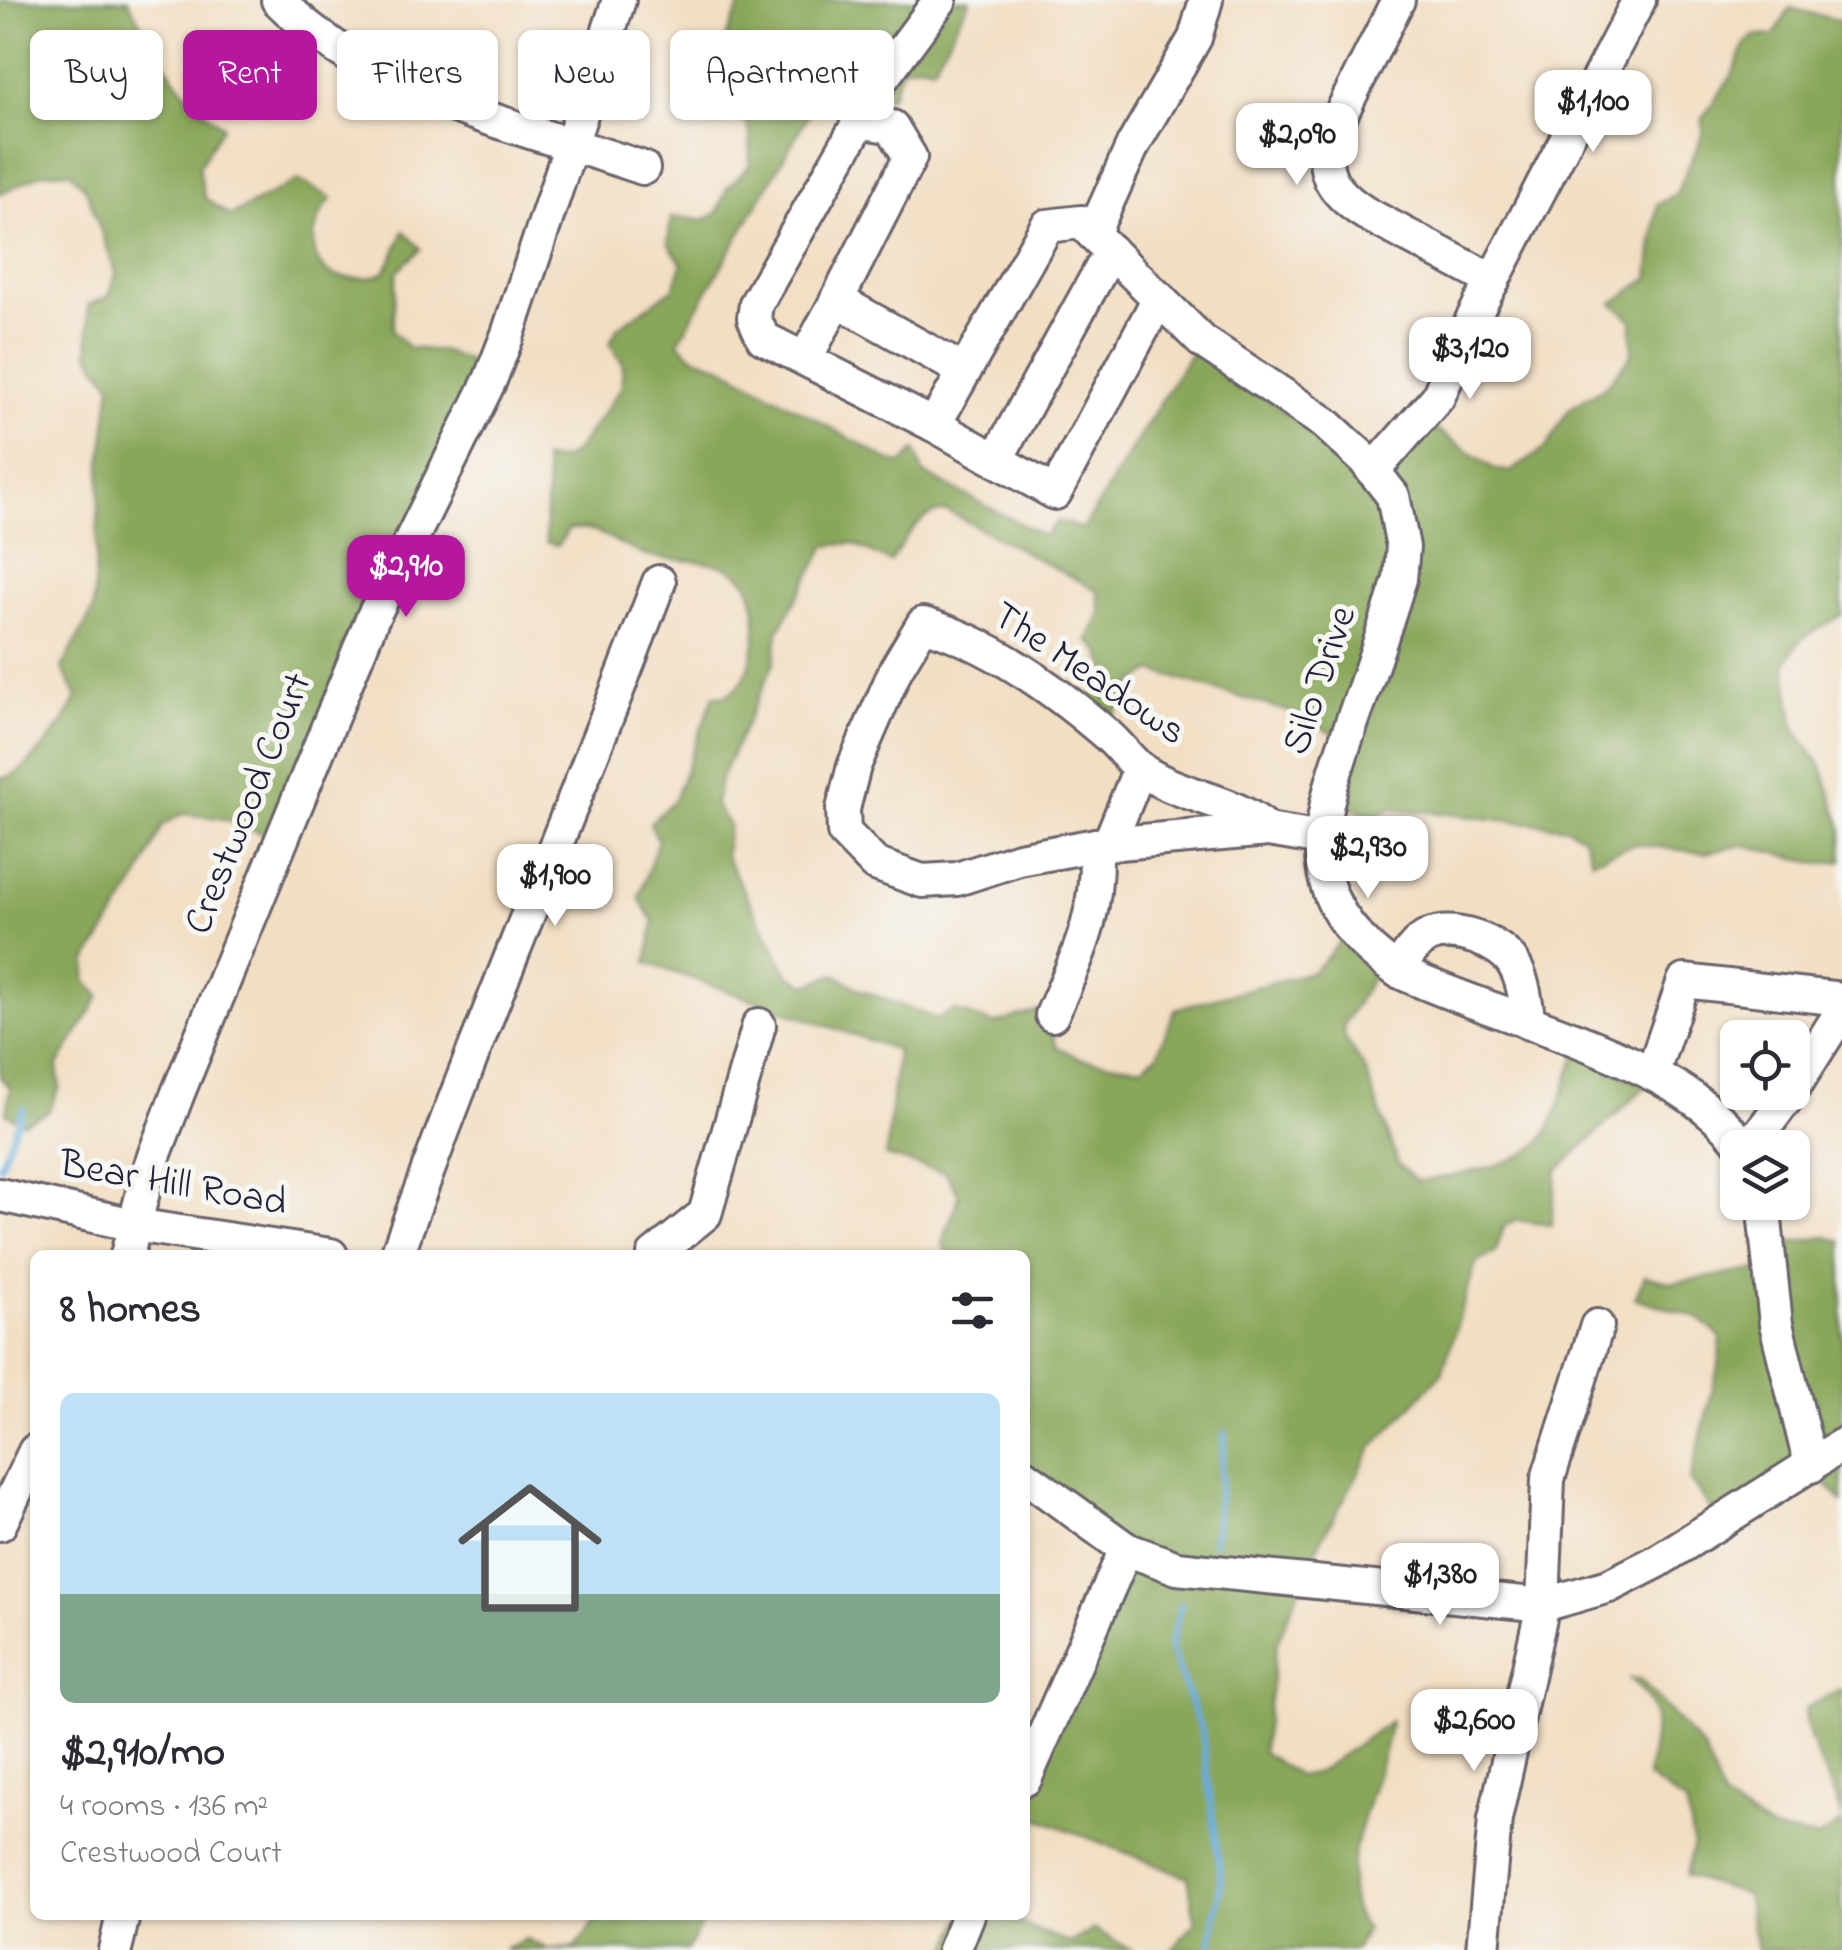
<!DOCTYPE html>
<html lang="en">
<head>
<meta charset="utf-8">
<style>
  :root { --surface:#fff; --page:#f2f2f3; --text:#2b2b33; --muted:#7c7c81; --line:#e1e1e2; --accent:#b5179e }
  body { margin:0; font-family:"Indie Flower",sans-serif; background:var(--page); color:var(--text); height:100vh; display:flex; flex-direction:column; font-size:38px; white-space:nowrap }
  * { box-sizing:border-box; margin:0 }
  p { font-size:32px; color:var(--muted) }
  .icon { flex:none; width:55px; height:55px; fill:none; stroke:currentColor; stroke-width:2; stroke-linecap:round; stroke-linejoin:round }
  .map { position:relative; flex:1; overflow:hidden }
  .side { position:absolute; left:30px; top:1250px; width:1000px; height:670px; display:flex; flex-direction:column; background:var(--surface); border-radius:15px; box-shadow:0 2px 8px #0004 }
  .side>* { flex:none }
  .hud { position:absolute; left:30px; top:30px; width:1000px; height:90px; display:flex; gap:20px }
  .controls { position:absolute; left:1720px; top:1020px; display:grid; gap:20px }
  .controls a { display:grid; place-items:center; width:90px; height:90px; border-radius:15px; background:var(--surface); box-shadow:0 2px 8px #0004; font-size:50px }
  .price { position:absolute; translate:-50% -85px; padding:0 22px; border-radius:20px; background:#fff; color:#222; font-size:32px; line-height:65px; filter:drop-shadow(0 2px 5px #0008) }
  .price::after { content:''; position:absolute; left:50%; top:60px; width:30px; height:22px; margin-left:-15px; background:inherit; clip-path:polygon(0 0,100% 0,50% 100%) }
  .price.current { background:var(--accent); color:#fff }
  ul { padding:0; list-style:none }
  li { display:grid; align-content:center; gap:20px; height:530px; padding:0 30px }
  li+li { border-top:2px solid var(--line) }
  li span { display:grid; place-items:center; height:310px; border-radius:15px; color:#555 }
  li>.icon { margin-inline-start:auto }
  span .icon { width:180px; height:180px; fill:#fffc; stroke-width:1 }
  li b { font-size:42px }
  h2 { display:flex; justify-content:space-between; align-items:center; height:120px; padding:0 30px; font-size:42px }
  .pill { padding:0 35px; border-radius:15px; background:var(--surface); box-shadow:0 2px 8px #0004; font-size:35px; line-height:90px }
  .pill.current { background:var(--accent); color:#fff }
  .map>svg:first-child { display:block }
</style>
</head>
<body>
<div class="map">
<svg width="1842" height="1950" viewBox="0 0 1842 1950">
  <rect width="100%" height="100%" fill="#f6f6f2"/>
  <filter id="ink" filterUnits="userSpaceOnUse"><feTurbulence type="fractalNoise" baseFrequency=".01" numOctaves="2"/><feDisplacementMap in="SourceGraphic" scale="20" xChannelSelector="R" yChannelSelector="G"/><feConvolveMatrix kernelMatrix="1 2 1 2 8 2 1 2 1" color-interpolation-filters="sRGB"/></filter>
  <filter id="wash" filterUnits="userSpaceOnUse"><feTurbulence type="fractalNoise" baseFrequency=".0048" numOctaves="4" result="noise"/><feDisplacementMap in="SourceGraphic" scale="40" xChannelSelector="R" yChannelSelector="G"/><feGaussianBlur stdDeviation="2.25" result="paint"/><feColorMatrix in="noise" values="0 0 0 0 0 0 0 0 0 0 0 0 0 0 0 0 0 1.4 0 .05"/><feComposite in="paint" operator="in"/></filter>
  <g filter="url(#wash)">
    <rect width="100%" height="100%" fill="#f2dec2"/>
    <!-- forest -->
    <g fill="#89a75a" stroke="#56644a" stroke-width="2.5">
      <path d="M 0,0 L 128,0 L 154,49 L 191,100 L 223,126 L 199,166 L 204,197 L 230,216 L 298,180 L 332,198 C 308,225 302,278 352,278 C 362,278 373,279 382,273 C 392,265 398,243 404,231 L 421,249 L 397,271 L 392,331 L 409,348 L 442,351 L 488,368 L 277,839 L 220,818 L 182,814 L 163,825 L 140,876 L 87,961 L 86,981 L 100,996 L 57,1067 L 60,1087 L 48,1112 L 23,1123 L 6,1113 L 10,1087 L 0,1078 L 0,778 C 26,778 68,719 77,697 L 62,668 L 93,610 L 101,465 L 111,384 L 89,354 L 88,305 L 109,296 L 116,273 L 86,189 L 69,171 L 43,173 L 0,194 Z"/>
      <path d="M 743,0 L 970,0 L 933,67 L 921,64 L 903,67 L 890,98 L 847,76 L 829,79 L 678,342 L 693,356 L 721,366 L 892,462 L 902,464 L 915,450 L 923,473 L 1044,536 L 1058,521 L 1083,529 L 1194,347 L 1375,477 L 1422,420 L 1495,469 L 1510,472 L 1546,448 L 1569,409 L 1607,385 L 1632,354 L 1632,320 L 1613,303 L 1649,278 L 1657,205 L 1676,194 L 1703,134 L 1703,117 L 1731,77 L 1746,43 L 1754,36 L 1774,35 L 1790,8 L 1842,21 L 1842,615 L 1801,639 L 1785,663 L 1795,729 L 1822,767 L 1842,827 L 1842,861 L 1820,864 L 1744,845 L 1704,853 L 1634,844 L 1592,860 L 1584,838 L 1566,827 L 1391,808 L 1376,817 L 1328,800 L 1341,738 L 1293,713 L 1153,671 L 1135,682 L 1106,728 L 1083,712 L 1106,668 L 1100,651 L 1088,640 L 1101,614 L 1098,591 L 947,511 C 917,513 906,539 890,562 L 852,543 L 826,546 L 778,632 L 774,663 L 720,780 L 715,805 L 729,825 L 725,855 L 788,974 L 807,985 L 835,974 L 861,990 L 937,1019 L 954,1010 L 994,1024 L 1046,1008 L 1056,1046 L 1081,1059 L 1141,1067 L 1157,1055 L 1175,1009 L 1314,971 L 1348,933 L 1381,963 L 1344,1024 L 1344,1036 L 1365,1069 L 1398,1164 L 1417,1181 C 1447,1178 1522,1165 1542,1140 C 1556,1122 1568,1076 1577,1053 L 1646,1086 L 1557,1171 L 1551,1225 L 1516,1220 L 1504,1227 L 1495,1253 L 1476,1263 L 1442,1373 L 1373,1447 L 1320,1542 L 1277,1642 L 1262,1752 L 1298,1776 L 1318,1772 L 1390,1721 C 1385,1779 1323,1881 1366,1929 L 1355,1950 L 1172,1950 L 1195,1922 L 1188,1877 L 1025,1813 L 1025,1762 L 1118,1561 L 1025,1479 L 1025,1255 L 950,1255 L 942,1244 L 959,1195 L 946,1173 L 886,1156 L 897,1050 L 647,963 L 654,922 L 639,898 L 658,840 L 650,823 L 674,800 L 714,695 C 758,704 767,599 743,578 C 716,552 671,566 640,553 C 611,542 603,528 569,529 L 557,546 L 546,542 C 544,513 550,485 543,459 L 561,460 L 575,452 L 621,388 L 623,364 L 610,344 L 617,328 L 674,288 L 682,264 L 668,243 L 671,217 L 703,220 L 717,213 L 727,188 L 749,166 C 752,133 752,119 724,99 L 720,50 Z"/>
      <polygon points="1826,1237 1842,1241 1842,1502 1816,1472 1720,1523 1690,1480 1718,1367 1721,1338 1699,1318 1635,1298 1645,1276 1672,1283 1762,1269 1772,1245"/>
      <path d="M 1630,1679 L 1640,1679 L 1704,1750 L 1724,1801 L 1772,1830 L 1818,1838 L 1842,1823 L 1842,1950 L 1757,1950 L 1746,1894 L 1686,1876 L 1693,1843 L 1686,1804 L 1648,1778 C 1653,1734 1666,1710 1630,1679 Z"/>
      <path d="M 1842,1689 L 1842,1821 C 1834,1781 1806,1749 1805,1708 Z"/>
      <polygon points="599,1915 707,1915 687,1950 504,1950 526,1939 548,1949 576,1948"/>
      <polygon points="963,1915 999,1915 1070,1943 1094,1929 1131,1950 948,1950"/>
    </g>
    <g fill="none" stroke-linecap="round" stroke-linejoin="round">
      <!-- stream -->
      <g stroke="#68abdc" stroke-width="6">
        <polyline points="0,1166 23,1109"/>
        <polyline points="1214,1542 1225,1432"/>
        <polyline points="1181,1604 1170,1648 1202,1732 1221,1880 1210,1950"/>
      </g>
    </g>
  </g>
  <g filter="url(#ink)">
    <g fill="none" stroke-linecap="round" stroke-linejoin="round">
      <!-- minor casing -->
      <g stroke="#6b646a" stroke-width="38">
        <g id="minor">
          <path d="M 278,0 C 374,97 518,125 643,168"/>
          <path d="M 1398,0 L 1332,132 C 1317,170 1332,192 1365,213 L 1493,281"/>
          <polyline points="857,126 880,81 940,0"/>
          <polyline points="1093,234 1133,145 1195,38 1206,0"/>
          <polyline points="805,359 837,300"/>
          <polyline points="964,371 837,300 910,157 892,127 867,122 857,126 756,304 754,318 763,338 934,425 1055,493 1159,298"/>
          <path d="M 934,425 L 1047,226 L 1081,222 L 1202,341 L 1325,423 L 1364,459 L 1393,496 L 1403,547 L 1400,579 C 1386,623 1372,668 1356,711 C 1318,818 1289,896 1398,971 C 1496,1019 1684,1057 1744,1148"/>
          <polyline points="996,460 1111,251"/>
          <polyline points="1373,471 1438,397 1471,322 1639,0"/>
          <path d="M 1268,830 C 1231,797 1176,797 1138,767 C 1127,757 1118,744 1106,734 C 1054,689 990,643 923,624 L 896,669 L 854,766 L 843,809 L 844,832 L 875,864 L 922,881 L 957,879 L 1019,859 L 1096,845 L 1268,830 L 1322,839"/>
          <polyline points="1109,844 1140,768"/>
          <path d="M 1398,971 C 1405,959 1415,942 1429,936 C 1454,926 1499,941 1513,963 C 1524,980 1526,1004 1529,1023"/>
          <path d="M 1052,1015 C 1080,950 1098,918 1096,845"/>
          <polyline points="1652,1074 1684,981 1842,999"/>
          <polyline points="1792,1090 1842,1011"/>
          <polyline points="1743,1147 1761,1132 1791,1092"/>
          <polyline points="0,1195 134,1225 331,1255"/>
          <polyline points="1763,1202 1776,1324 1811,1466"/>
          <polyline points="127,1255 148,1172 178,1093 372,619 490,380 508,334 619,0"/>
          <path d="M 397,1255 C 478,1028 574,808 659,582"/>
          <polyline points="654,1255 705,1214 759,1025"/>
          <polyline points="1025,1476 1126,1549 1177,1568 1543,1605 1609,1586 1658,1561 1842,1445"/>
          <polyline points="0,1524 35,1451"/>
          <polyline points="1025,1779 1126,1549"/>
          <polyline points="115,1950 123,1915"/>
          <polyline points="954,1950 968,1915"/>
          <polyline points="1483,1950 1495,1819 1543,1605 1548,1479 1597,1326"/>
        </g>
      </g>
      <!-- minor -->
      <use href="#minor" stroke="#fff" stroke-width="32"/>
    </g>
  </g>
  <g text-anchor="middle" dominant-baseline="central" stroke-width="10" stroke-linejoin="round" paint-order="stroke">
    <!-- street labels -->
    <g font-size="40" fill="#22223b" stroke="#f6f6f2">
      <text transform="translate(1088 675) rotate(34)">The Meadows</text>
      <text transform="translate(1321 681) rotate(-71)">Silo Drive</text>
      <text transform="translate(250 804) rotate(-68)">Crestwood Court</text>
      <text transform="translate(173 1185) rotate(10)">Bear Hill Road</text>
    </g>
  </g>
</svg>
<div class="controls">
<a><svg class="icon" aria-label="locate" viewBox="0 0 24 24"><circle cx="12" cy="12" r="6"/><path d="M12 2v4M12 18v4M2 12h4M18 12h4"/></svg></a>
<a><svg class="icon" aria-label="layers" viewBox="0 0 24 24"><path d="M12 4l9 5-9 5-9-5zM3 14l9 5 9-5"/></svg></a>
</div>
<b class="price" style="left:1593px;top:155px">$1,100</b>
<b class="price" style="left:1297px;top:188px">$2,090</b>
<b class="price" style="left:1470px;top:402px">$3,120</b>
<b class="price current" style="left:406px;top:620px">$2,910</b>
<b class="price" style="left:1368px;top:901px">$2,930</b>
<b class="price" style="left:555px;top:929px">$1,900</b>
<b class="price" style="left:1440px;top:1628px">$1,380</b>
<b class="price" style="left:1474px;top:1774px">$2,600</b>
<div class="hud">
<a class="pill">Buy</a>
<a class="pill current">Rent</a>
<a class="pill">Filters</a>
<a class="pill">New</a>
<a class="pill">Apartment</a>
</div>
<section class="side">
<h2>8 homes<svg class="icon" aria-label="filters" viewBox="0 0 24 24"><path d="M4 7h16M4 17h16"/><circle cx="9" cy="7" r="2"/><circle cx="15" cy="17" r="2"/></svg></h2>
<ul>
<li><span style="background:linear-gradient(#bfe0f5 65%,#7fa58c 0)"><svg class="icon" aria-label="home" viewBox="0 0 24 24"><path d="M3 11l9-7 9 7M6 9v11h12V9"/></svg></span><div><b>$2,910/mo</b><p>4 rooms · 136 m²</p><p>Crestwood Court</p></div></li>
</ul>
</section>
</div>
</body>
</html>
